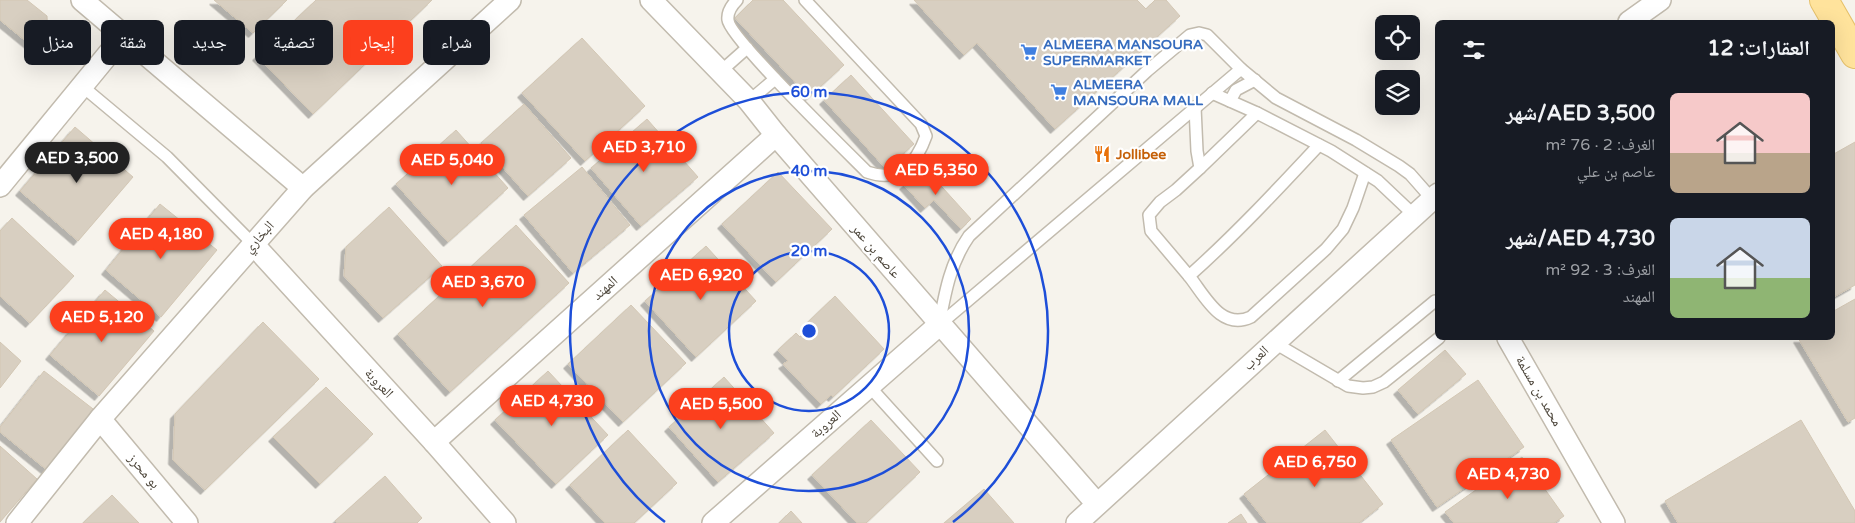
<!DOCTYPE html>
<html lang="ar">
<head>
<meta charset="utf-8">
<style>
  :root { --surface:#171b24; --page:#242831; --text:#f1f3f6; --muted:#9ea1a6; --accent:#fc3f1d }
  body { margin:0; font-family:"Varela Round","Noto Naskh Arabic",sans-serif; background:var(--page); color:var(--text); direction:rtl; height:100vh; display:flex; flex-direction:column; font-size:19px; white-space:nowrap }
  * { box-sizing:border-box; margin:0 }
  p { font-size:16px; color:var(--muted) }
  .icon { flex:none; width:28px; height:28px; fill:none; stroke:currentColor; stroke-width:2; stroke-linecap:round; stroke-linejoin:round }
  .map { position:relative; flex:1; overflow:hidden; direction:ltr }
  .side { position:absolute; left:1435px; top:20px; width:400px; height:320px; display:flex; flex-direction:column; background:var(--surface); border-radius:8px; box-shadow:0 5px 20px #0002; direction:rtl }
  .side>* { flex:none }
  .banner { position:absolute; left:15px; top:20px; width:475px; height:45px; direction:rtl; display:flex; gap:10px }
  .buttons { position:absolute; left:1375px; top:15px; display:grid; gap:10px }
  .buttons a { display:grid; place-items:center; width:45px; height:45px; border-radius:8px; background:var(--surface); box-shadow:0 5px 20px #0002; font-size:25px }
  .price { position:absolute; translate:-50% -42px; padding:0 11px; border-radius:18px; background:var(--accent); color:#fff; font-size:16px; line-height:32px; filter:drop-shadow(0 1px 2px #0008) }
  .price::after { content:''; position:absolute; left:50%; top:30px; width:15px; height:11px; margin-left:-8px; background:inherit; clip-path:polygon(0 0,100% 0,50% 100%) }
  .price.selected { background:#222; color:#fff }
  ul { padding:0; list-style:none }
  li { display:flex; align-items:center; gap:15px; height:125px; padding:0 25px }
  li span { display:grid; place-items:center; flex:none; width:140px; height:100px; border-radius:8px; color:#555 }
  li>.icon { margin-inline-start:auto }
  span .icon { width:60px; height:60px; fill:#fffc; stroke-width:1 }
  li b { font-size:21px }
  h2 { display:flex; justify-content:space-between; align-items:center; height:60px; padding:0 25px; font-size:21px }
  .pill { padding:0 18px; border-radius:8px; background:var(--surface); box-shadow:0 5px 20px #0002; font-size:18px; line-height:45px }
  .pill.selected { background:var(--accent); color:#fff }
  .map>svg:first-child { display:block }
</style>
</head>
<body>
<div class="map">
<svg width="1855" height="523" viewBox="0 0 1855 523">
  <defs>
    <filter id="shadow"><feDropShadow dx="-4.5" dy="4.5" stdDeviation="0" flood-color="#0004"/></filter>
  </defs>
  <rect width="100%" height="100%" fill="#f6f3ec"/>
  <!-- building -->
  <g fill="#d8cfc1" stroke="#d3c7b4" filter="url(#shadow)">
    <polygon points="0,0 27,0 47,16 48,37 38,51 0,20"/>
    <polygon points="214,0 287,0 253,33"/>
    <polygon points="316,0 432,0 313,114 257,56"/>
    <polygon points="753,0 783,0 844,65 809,97 735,18"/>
    <polygon points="914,0 1137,0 1146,9 1155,0 1166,0 1180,16 1055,129 977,43 964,55"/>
    <polygon points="582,38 645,106 585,161 522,93"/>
    <polygon points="851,75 914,144 886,169 824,100"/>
    <polygon points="524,104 571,158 528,196 481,143"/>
    <polygon points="647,119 698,177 641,226 591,168"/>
    <polygon points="75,127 133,177 78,241 20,191"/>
    <polygon points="456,130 508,188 448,242 396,184"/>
    <polygon points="1855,142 1855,285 1832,298 1832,155"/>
    <polygon points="582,167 630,225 573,273 524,215"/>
    <polygon points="924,167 971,219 961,229 934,200 925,208 904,185"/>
    <polygon points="778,172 832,229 776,282 722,224"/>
    <polygon points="160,204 217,250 161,317 106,270"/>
    <polygon points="389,207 442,266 383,318 344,276 346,247"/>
    <polygon points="12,218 74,276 30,323 0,296 0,231"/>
    <polygon points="516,225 569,283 450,392 398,334"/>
    <polygon points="706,246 756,301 696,357 645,301"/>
    <polygon points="105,290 154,331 99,396 50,355"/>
    <polygon points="835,296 884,349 833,397 831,395 821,404 783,364 788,361 778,350 796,333 800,337 812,325 808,322"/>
    <polygon points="1855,299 1855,418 1848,422 1798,338 1832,338 1832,312"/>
    <polygon points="631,305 686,363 623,422 568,364"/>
    <polygon points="263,322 319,379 205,490 173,460 175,414"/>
    <polygon points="0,342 21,361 0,388"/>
    <polygon points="1445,350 1466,374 1418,414 1398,390"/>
    <polygon points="44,371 97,412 47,470 0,432 0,427"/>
    <polygon points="548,371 608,435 556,484 495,420"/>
    <polygon points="724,377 774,433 718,482 669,427"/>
    <polygon points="1478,380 1524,447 1437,507 1391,440"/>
    <polygon points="326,387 373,434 320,484 273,437"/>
    <polygon points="871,420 920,472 866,523 857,523 812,475"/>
    <polygon points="1801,420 1855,511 1855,523 1678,523 1665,501"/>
    <polygon points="628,430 677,483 634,523 605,523 570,485"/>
    <polygon points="1325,430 1383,504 1359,523 1267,523 1244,494"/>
    <polygon points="0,446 37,479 0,522"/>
    <polygon points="1522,457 1564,516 1554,523 1454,523 1445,512"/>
    <polygon points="385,476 422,518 417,523 337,523 335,521"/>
    <polygon points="984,489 1014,523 944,523"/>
    <polygon points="112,495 139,523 83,523"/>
    <polygon points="791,511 802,523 779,523"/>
    <polygon points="1241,514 1247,523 1228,523"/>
  </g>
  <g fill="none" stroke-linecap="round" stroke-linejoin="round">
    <!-- lane casing -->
    <g stroke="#c2bbae" stroke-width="14">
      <g id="lane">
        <path d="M 737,0 C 731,6 727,12 728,20 C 729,37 847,152 867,172 C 899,183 916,164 926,136 L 921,124 L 805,0"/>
        <polyline points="720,72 747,48"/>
        <polyline points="82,86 167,157 253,244"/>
        <polyline points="1212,93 1257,113 1331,151 1378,181 1415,216"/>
        <polyline points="749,101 775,79"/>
        <polyline points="1230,101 1236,90 1255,80"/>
        <path d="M 1195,107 L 1197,151 L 1200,168 L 1176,190 L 1160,202 L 1149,215 L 1151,231 L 1189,276 C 1235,235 1277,190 1319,145"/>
        <polyline points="1200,168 1257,113"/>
        <path d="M 1189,276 C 1205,296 1221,331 1251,317 L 1326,249 L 1343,229 L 1353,208 L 1365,173"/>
        <path d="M 939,325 C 945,293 950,263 969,236 L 1147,71 L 1190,35 L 1199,33 L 1207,35 L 1241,69 L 1276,98 L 1356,140 L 1399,166 L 1410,174 L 1432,199"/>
        <polyline points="939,325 1241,69"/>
        <polyline points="1273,342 1348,386 1363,388 1373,387 1384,382 1439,338"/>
        <polyline points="1338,381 1435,301 1438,301"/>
        <polyline points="869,386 937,461"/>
      </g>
    </g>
    <!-- street casing -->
    <g stroke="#c2bbae" stroke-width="24">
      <g id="street">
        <polyline points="82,0 303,188"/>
        <polyline points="651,0 749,101 776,135 1097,504"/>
        <polyline points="1629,22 1660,0"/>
        <polyline points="0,186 124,35"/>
        <polyline points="253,244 434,442 505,523"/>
        <polyline points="1508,338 1614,523"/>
        <polyline points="100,419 187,523"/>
        <polyline points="434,442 776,135"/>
        <polyline points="17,523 100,419 303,188 510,0"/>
        <polyline points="713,523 939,325"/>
        <polyline points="1077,523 1438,194"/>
      </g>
    </g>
    <!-- primary casing -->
    <g stroke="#e6c16a" stroke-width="30">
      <polyline id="primary" points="1824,0 1855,54"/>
    </g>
    <!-- lane -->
    <use href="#lane" stroke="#fff" stroke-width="11"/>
    <!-- street -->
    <use href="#street" stroke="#fff" stroke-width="21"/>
    <!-- primary -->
    <use href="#primary" stroke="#ffe39c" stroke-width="28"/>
  </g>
  <!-- distance rings -->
  <g fill="none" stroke="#1d4ed8" stroke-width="2.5">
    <circle cx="809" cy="331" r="80"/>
    <circle cx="809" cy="331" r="160"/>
    <path d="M665 522A239 239 0 1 1 953 522"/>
  </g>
  <!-- icons -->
  <defs>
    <g id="supermarket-bare" transform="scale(1.35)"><path d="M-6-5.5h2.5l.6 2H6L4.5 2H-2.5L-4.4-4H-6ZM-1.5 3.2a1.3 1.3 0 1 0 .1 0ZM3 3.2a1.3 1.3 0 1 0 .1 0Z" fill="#3f7fe0" stroke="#fff" stroke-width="2.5" paint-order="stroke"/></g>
    <g id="restaurant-bare" transform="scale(1.35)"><path d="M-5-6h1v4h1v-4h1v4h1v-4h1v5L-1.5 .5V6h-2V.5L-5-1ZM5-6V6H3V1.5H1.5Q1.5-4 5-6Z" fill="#e8710a" stroke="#fff" stroke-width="2.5" paint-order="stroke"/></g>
  </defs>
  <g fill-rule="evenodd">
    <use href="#supermarket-bare" x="1029" y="52"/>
    <use href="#supermarket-bare" x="1059" y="92"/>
    <use href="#restaurant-bare" x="1102" y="154"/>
  </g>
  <g text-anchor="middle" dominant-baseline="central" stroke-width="4.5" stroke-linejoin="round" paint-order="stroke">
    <!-- shop labels -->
    <g font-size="14" font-weight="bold" fill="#366cbe" stroke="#fff" text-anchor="start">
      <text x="1043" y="44">ALMEERA MANSOURA<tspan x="1043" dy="16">SUPERMARKET</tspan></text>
      <text x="1073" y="84">ALMEERA<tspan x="1073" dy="16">MANSOURA MALL</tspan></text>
    </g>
    <!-- food labels -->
    <g font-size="14" font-weight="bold" fill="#c56008" stroke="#fff" text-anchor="start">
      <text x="1116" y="154">Jollibee</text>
    </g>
    <!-- street labels -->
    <g font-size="14" fill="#4b4439" stroke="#fff">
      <text transform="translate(259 237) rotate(-48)">البخاري</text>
      <text transform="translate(876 251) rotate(49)">عاصم بن عمر</text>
      <text transform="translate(605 288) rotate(-42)">المهند</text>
      <text transform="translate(1256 358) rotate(-43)">العرب</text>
      <text transform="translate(379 383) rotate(47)">العروبة</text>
      <text transform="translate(1539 391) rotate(60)">محمد بن مسلمة</text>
      <text transform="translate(826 424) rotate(-41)">العروبة</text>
      <text transform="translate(144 471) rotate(50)">بو محرز</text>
    </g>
  </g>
  <circle cx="809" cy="331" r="8" fill="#1d4ed8" stroke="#fff" stroke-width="2.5"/>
  <g font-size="15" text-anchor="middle" font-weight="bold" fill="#1d4ed8" stroke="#fff" stroke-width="4.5" stroke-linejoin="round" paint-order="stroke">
    <text x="809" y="97">60 m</text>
    <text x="809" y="176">40 m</text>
    <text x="809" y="256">20 m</text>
  </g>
</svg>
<div class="buttons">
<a><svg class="icon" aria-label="locate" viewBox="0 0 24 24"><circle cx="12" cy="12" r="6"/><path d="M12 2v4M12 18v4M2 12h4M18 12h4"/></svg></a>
<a><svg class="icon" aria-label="layers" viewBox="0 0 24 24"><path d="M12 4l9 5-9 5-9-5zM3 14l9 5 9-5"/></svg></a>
</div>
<b class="price" style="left:644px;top:173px">AED 3,710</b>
<b class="price selected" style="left:77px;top:184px">AED 3,500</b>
<b class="price" style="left:452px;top:186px">AED 5,040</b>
<b class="price" style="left:936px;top:196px">AED 5,350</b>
<b class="price" style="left:161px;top:260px">AED 4,180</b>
<b class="price" style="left:701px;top:301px">AED 6,920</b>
<b class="price" style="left:483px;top:308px">AED 3,670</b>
<b class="price" style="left:102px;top:343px">AED 5,120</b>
<b class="price" style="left:552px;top:427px">AED 4,730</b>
<b class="price" style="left:721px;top:430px">AED 5,500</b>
<b class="price" style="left:1315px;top:488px">AED 6,750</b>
<b class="price" style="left:1508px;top:500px">AED 4,730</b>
<div class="banner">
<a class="pill">شراء</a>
<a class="pill selected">إيجار</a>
<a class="pill">تصفية</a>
<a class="pill">جديد</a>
<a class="pill">شقة</a>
<a class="pill">منزل</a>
</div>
<section class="side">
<h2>العقارات: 12<svg class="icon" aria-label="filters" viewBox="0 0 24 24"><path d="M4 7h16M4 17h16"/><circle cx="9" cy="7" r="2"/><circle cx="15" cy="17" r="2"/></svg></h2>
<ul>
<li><span style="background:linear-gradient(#f6c9c9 60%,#b9a48a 0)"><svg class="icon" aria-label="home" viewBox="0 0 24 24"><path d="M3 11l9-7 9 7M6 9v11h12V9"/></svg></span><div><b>AED 3,500/شهر</b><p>الغرف: 2 · 76 m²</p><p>عاصم بن علي</p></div></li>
<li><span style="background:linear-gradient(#c9d6e8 60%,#8fb573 0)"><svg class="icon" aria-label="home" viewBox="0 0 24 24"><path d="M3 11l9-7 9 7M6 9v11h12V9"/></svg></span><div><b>AED 4,730/شهر</b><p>الغرف: 3 · 92 m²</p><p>المهند</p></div></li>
</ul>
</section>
</div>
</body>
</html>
